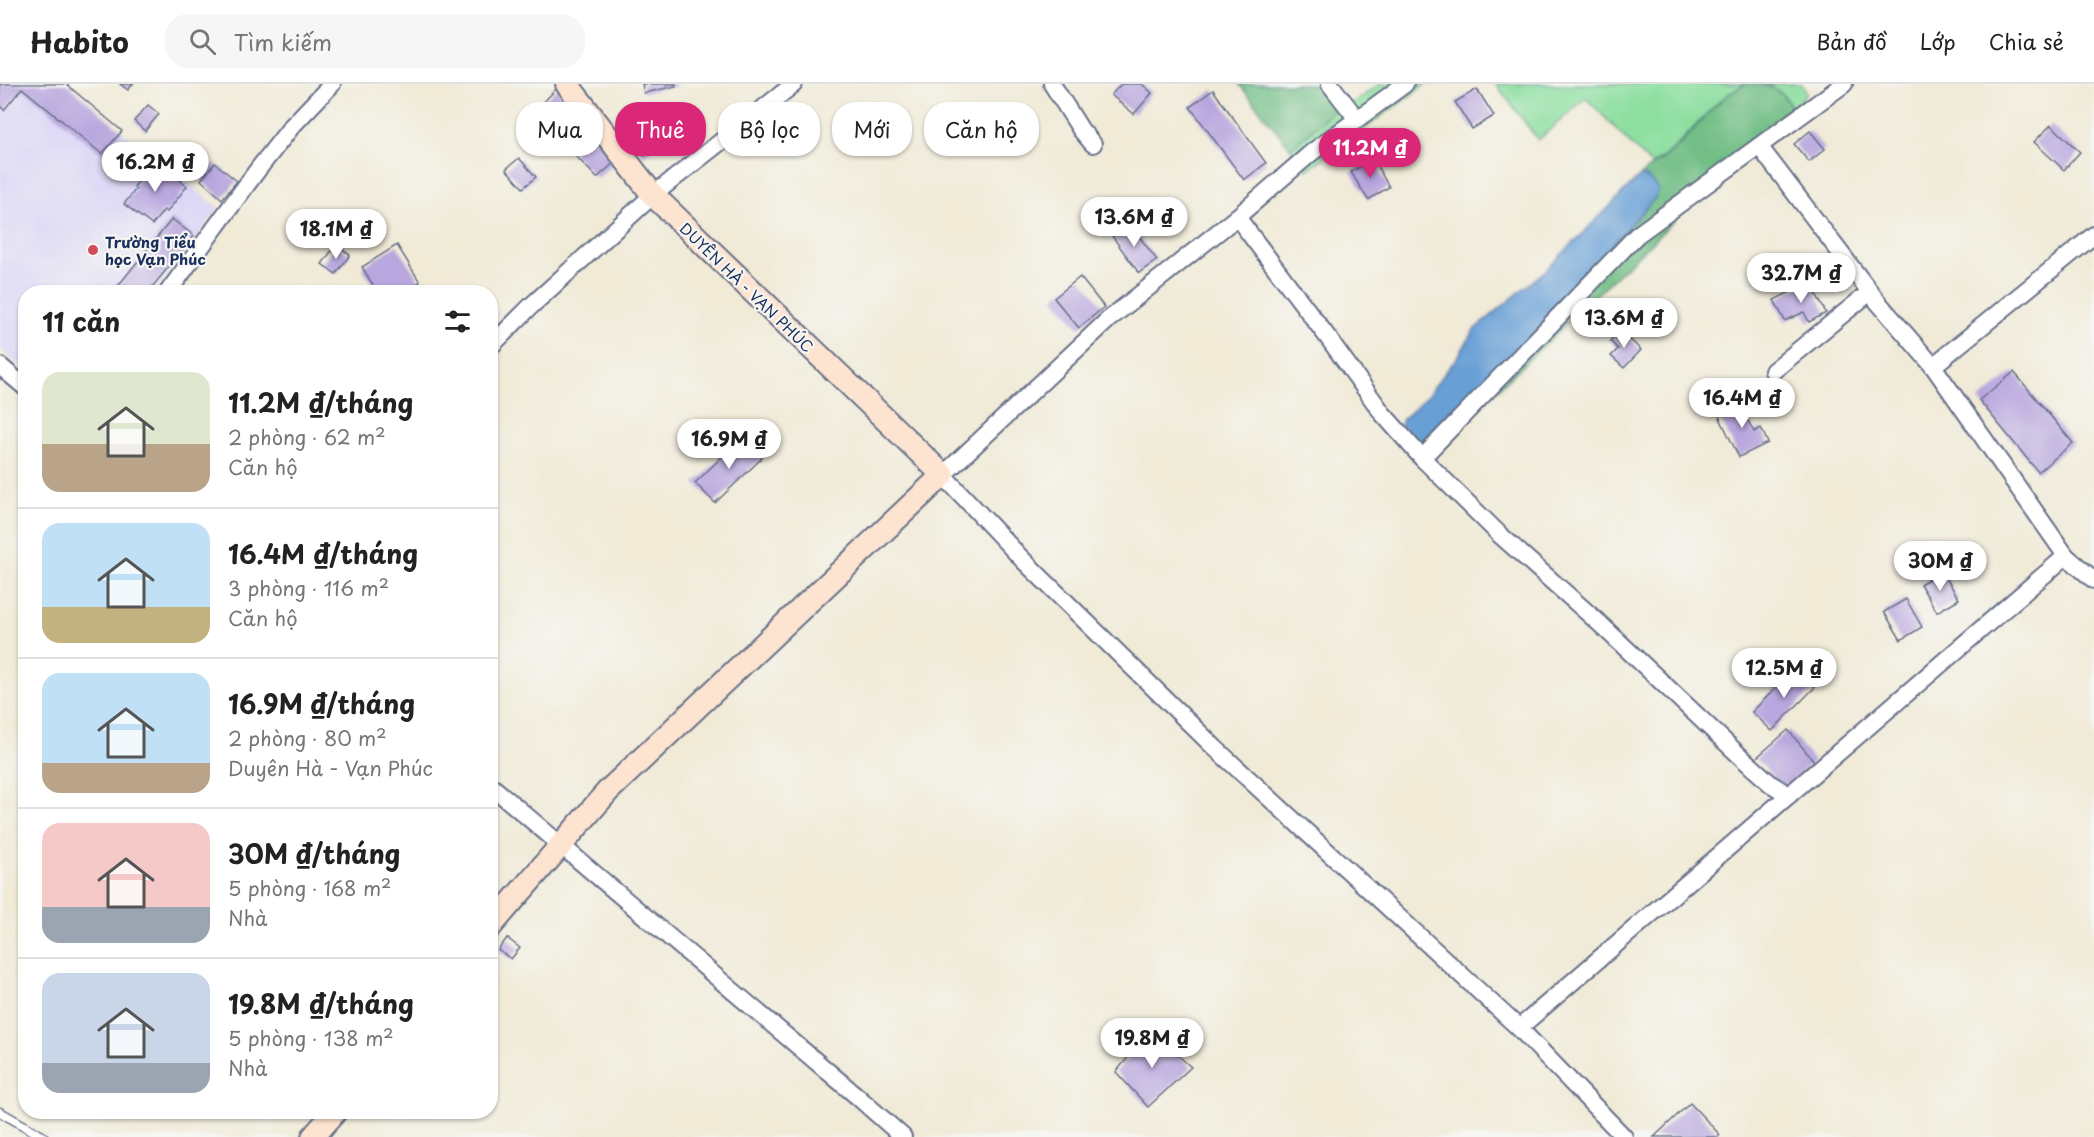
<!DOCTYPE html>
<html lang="vi">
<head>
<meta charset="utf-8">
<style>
  :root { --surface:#fff; --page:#f6f6f6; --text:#222; --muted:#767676; --line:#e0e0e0; --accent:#db2777 }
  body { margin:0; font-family:"Playpen Sans",sans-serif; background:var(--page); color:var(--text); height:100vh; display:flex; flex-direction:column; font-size:22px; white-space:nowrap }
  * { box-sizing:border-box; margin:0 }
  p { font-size:20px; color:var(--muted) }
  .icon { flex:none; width:33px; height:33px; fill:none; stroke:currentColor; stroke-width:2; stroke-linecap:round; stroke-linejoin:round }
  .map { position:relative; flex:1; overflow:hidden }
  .details { position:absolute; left:18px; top:201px; width:480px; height:834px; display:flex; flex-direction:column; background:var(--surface); border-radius:24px; box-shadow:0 2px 4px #0004 }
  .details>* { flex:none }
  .hud { position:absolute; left:516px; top:18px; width:570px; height:54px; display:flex; gap:12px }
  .price { position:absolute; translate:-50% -51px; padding:0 14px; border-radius:21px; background:#fff; color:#222; font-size:20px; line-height:39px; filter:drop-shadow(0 2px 3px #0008) }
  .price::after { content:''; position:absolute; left:50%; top:36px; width:18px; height:14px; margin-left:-9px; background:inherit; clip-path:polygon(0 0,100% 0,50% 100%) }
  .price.current { background:var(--accent); color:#fff }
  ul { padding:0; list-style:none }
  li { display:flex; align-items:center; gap:18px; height:150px; padding:0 24px }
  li+li { border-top:2px solid var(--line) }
  li span { display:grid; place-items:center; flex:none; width:168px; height:120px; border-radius:18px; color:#555 }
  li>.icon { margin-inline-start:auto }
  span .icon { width:72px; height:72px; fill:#fffc; stroke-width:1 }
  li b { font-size:26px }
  h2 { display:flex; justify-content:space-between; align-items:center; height:72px; padding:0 24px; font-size:26px }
  .tag { padding:0 21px; border-radius:24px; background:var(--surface); box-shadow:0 2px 4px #0004; font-size:21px; line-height:54px }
  .tag.current { background:var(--accent); color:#fff }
  header { display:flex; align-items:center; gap:36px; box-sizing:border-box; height:84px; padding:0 30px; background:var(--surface); border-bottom:2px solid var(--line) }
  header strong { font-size:28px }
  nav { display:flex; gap:33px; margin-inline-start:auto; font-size:21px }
  .search { width:420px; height:54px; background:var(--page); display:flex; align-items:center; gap:15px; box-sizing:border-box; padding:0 21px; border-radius:24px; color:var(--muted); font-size:22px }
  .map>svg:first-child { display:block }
</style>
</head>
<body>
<header>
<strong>Habito</strong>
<div class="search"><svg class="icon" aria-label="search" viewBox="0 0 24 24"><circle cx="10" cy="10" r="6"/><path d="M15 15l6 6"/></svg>Tìm kiếm</div>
<nav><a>Bản đồ</a><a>Lớp</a><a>Chia sẻ</a></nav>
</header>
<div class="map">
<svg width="2094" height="1053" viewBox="0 0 2094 1053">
  <rect width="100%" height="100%" fill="#f6f6f2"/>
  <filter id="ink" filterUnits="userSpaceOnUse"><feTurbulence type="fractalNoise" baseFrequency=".0167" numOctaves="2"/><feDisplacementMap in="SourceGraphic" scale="12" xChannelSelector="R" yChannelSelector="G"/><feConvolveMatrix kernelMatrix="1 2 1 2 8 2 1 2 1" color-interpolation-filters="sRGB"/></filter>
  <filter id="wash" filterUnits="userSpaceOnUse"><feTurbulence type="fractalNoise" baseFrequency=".008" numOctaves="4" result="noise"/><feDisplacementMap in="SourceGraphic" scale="24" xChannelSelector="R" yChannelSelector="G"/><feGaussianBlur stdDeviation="1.35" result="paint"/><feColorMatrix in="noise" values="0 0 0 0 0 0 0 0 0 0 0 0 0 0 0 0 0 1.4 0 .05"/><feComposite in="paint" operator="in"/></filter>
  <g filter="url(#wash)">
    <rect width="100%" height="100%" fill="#f0ead7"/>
    <!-- built -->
    <polygon fill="#dcd6f6" points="0,0 68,0 122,47 219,124 154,208 26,208 25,287 0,265"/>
    <!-- green -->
    <g fill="#8ddfa0" stroke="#54877f" stroke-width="1.5">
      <polygon points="1380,0 1426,0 1307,86 1291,65 1339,21 1354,18"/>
      <path d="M 1496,0 L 1747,0 C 1708,15 1688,61 1651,81 L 1586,14 L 1538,56 Z"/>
      <path d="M 1764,0 L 1801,0 L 1807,9 L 1792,24 C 1786,12 1777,3 1764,0 Z"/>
    </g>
    <!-- forest -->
    <g fill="#72be86" stroke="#467672" stroke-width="1.5">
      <polygon points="1239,0 1323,0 1339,21 1291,65"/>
      <path d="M 1747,0 C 1769,0 1781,5 1792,24 L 1425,375 L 1419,360 L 1581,205 L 1614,158 L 1655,114 L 1648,94 L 1641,91 C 1651,82 1661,77 1671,69 C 1697,46 1715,12 1747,0 Z"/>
    </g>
    <!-- water -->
    <polygon fill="#689fd5" stroke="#42679a" stroke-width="1.5" points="1641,91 1648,94 1659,106 1655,114 1614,158 1581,205 1419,360 1401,341 1402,336 1426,313 1459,271 1474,246 1547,185"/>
    <g id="blocks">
      <!-- building -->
      <g fill="#b8a6de">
        <polygon points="0,0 66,0 122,47 102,70 22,4 4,26 0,22"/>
        <polygon points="120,0 133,0 128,6"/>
        <polygon points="642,0 676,0 676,2 644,9"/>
        <polygon points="1121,0 1142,0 1152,9 1134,30 1111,11"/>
        <polygon points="556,5 573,21 554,41 537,25"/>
        <polygon points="1477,5 1494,32 1472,45 1455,18"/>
        <polygon points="1213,6 1266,79 1244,96 1190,23"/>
        <polygon points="148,21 159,30 145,47 134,37"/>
        <polygon points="655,24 674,48 644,72 626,46"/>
        <polygon points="2051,41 2080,68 2064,86 2034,58"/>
        <polygon points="1810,47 1825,65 1809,78 1794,60"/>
        <polygon points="593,50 617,76 597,94 573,69"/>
        <polygon points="519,74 536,93 523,104 506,85"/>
        <polygon points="1373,75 1389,103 1368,116 1351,88"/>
        <polygon points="155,76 187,102 167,128 164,126 152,141 124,120 136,105 134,103"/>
        <polygon points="215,79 237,97 222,115 201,96"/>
        <polygon points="172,135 194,152 148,208 113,208"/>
        <polygon points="1129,139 1157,176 1139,189 1112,152"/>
        <polygon points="336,161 350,171 336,190 322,180"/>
        <polygon points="397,161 420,198 403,208 377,208 362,183"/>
        <polygon points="1080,193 1104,223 1079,244 1054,214"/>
        <polygon points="1810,198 1826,229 1809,238 1804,228 1785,237 1774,216"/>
        <polygon points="1620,246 1641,266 1624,284 1611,272 1618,265 1610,257"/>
        <polygon points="2014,288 2073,359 2038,388 1979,316"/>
        <polygon points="1746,316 1752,328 1745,331 1754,348 1761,344 1768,359 1739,373 1718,330"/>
        <polygon points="742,353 762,374 715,419 695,399"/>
        <polygon points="1942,487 1959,515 1937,528 1920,500"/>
        <polygon points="1906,515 1922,543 1901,556 1884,528"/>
        <polygon points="1795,584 1815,603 1772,647 1752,628"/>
        <polygon points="1788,646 1814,677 1783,704 1756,674"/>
        <polygon points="507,854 520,864 511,875 498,866"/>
        <polygon points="1150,947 1191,983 1148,1023 1116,988"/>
        <polygon points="1690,1019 1720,1051 1718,1053 1654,1053"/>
      </g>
    </g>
  </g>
  <g filter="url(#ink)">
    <use href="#blocks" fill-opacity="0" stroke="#667088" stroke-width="1.5"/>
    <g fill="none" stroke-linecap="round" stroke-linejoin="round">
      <!-- lane casing -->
      <g stroke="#667088" stroke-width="11">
        <polyline id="lane" points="0,1028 44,1053"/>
      </g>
      <!-- street casing -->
      <g stroke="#667088" stroke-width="20">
        <g id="street">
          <polyline points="1052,0 1081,46 1093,60"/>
          <polyline points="1330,0 1357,35"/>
          <polyline points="1405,0 1311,69 1237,133 1109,235 943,391 1022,475 1215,664 1519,944 1624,1053"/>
          <polyline points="1759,62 1877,217 1933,282 2066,472 2094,496"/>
          <polyline points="1237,133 1329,255 1383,330 1422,374 1500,451 1598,538 1740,672 1771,700 1789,711"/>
          <polyline points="168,208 259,84 292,42 332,0"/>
          <polyline points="490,263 531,222 653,111 794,0"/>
          <polyline points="0,282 26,304"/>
          <polyline points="1933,282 2094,151"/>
          <polyline points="1773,287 1870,208"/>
          <polyline points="1422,374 1637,151 1844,0"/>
          <polyline points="490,701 858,1013 903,1053"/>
          <polyline points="1519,944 2066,472"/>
        </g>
      </g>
      <!-- secondary casing -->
      <g stroke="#667088" stroke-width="26">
        <g id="secondary">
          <polyline points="490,843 608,707 943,391 653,111 567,0"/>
          <polyline points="313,1053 335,1028"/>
        </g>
      </g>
      <!-- lane -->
      <use href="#lane" stroke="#fff" stroke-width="8"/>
      <!-- street -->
      <use href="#street" stroke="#fff" stroke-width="16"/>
      <!-- secondary -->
      <use href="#secondary" stroke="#fde4d1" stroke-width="22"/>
    </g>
  </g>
  <!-- markers -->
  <circle fill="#d1495b" stroke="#f6f6f2" stroke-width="2" cx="93" cy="166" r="6"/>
  <g text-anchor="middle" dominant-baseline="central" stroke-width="4.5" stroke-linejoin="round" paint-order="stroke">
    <!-- poi labels -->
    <g font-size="15" font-weight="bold" fill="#1b2f5e" stroke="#f6f6f2" text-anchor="start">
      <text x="105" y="157">Trường Tiểu<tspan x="105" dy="17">học Vạn Phúc</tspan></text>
    </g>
    <!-- street labels -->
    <g font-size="15" fill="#1b2f5e" stroke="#f6f6f2">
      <text transform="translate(747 203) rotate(44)">DUYÊN HÀ - VẠN PHÚC</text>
    </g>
  </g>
</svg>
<b class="price current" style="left:1370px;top:95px">11.2M ₫</b>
<b class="price" style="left:155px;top:109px">16.2M ₫</b>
<b class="price" style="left:1134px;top:164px">13.6M ₫</b>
<b class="price" style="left:336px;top:176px">18.1M ₫</b>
<b class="price" style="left:1801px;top:220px">32.7M ₫</b>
<b class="price" style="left:1624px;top:265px">13.6M ₫</b>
<b class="price" style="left:1742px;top:345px">16.4M ₫</b>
<b class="price" style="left:729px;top:386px">16.9M ₫</b>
<b class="price" style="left:1940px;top:508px">30M ₫</b>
<b class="price" style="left:1784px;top:615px">12.5M ₫</b>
<b class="price" style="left:1152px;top:985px">19.8M ₫</b>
<div class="hud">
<a class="tag">Mua</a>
<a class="tag current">Thuê</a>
<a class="tag">Bộ lọc</a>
<a class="tag">Mới</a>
<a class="tag">Căn hộ</a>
</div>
<section class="details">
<h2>11 căn<svg class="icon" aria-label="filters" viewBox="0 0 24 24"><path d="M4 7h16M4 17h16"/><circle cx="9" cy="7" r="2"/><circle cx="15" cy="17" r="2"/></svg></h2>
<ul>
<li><span style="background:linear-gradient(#dfe7d0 60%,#b9a48a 0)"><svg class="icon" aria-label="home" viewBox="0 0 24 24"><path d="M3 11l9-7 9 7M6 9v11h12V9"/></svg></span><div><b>11.2M ₫/tháng</b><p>2 phòng · 62 m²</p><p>Căn hộ</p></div></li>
<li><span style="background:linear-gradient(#bfe0f5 70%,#c2b280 0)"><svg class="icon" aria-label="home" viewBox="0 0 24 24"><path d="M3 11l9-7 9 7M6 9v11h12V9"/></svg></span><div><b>16.4M ₫/tháng</b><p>3 phòng · 116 m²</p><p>Căn hộ</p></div></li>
<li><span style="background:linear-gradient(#bfe0f5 75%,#b9a48a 0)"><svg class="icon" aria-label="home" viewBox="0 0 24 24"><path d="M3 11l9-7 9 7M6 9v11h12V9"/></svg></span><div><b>16.9M ₫/tháng</b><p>2 phòng · 80 m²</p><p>Duyên Hà - Vạn Phúc</p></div></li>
<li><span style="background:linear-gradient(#f6c9c9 70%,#9aa5b1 0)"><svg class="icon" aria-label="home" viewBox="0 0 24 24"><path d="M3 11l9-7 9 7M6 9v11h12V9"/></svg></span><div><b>30M ₫/tháng</b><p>5 phòng · 168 m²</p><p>Nhà</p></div></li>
<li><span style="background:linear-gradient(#c9d6e8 75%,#9aa5b1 0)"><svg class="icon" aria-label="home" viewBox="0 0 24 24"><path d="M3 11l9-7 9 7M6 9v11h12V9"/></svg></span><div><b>19.8M ₫/tháng</b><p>5 phòng · 138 m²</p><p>Nhà</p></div></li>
</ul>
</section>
</div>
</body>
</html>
